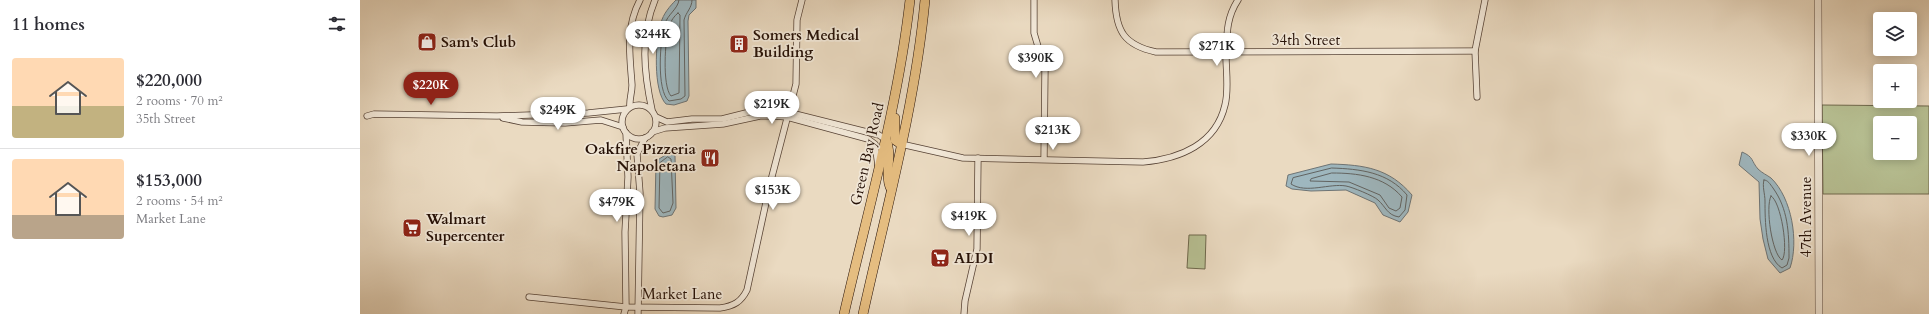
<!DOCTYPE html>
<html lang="en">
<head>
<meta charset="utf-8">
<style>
  :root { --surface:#fff; --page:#f2f2f3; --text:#2b2b33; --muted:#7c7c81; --line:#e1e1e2; --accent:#8f2418 }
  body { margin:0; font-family:Cardo,serif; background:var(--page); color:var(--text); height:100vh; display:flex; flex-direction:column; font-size:15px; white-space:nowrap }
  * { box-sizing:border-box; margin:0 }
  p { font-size:13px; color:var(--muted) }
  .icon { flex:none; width:22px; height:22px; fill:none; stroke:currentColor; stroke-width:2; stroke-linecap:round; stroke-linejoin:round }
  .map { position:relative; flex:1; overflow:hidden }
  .panel { display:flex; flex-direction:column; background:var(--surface); width:360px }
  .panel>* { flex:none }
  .tools { position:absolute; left:1513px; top:12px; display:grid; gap:8px }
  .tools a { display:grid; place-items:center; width:44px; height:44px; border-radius:4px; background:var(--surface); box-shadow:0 2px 10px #0003; font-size:20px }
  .price { position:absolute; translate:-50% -34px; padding:0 9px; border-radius:14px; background:#fff; color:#222; font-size:13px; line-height:26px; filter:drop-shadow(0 1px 2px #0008) }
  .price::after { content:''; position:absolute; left:50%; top:24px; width:12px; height:9px; margin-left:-6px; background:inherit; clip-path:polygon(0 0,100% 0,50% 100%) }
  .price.on { background:var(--accent); color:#fff }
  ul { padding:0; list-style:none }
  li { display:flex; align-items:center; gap:12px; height:100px; padding:0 12px }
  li+li { border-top:1px solid var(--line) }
  li span { display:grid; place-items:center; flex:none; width:112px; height:80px; border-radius:4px; color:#555 }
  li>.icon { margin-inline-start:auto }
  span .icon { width:48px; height:48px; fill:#fffc; stroke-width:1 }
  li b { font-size:17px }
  h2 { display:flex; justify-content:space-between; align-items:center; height:48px; padding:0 12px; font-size:17px }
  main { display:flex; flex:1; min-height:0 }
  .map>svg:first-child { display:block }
</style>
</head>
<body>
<main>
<section class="panel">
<h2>11 homes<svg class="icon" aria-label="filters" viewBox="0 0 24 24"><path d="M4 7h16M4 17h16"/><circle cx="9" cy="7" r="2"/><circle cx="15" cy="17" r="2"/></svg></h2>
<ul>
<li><span style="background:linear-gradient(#ffd9b3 60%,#c2b280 0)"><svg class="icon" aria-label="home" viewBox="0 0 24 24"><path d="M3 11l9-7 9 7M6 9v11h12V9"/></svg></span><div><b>$220,000</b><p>2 rooms · 70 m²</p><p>35th Street</p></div></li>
<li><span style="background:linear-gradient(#ffd9b3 70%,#b9a48a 0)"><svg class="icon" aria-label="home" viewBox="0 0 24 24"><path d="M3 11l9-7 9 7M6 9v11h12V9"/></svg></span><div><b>$153,000</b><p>2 rooms · 54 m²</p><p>Market Lane</p></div></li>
</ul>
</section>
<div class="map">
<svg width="1569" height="314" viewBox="0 0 1569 314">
  <rect width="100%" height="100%" fill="#eadac1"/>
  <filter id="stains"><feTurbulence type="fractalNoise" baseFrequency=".005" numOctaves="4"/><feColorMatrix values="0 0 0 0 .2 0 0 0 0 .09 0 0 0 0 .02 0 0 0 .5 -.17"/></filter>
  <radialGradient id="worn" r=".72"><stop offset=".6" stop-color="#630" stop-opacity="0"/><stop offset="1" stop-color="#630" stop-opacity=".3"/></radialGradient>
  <!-- green -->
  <g fill="#b7c093" stroke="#6e684c" fill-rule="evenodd">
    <path d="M 1462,105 L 1569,106 L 1569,194 L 1463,194 ZM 1520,123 L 1550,123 L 1550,153 L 1520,153 Z"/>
    <polygon points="829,235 846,235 845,269 827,268"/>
  </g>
  <!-- water -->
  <g fill="#9eb7bf" stroke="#6e7475">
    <path d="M 316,0 L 336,0 L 336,8 L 329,15 L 328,21 L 329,96 L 327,101 L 314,105 L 306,104 C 293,91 295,41 301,23 C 303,14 310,6 316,0 Z"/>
    <path d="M 1382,152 C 1394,157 1391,161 1398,169 C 1402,173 1407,175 1411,178 C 1432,198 1439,242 1430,268 L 1420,273 L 1408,259 L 1403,239 L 1400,219 L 1399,182 L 1379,165 Z"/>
    <polygon points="311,153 315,156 316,208 312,215 303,217 299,216 295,209 296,161 307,154"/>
    <path d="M 971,164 C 1004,165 1029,168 1052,195 L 1048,212 L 1040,222 L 1023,215 L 1015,203 L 986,190 L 951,191 L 932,189 L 926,186 L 928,175 Z"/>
  </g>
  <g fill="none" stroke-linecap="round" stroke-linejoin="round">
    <!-- shore -->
    <g stroke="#626462" stroke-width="1">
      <path d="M 319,0 C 318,9 307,15 305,24 C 300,38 296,91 309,101 L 321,99 L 325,96 L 324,20 C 326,12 332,8 332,0"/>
      <path d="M 318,13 L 320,15 L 319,93 L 311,96 C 302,86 305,39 309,26 C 311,21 314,16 318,13 Z"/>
      <polygon points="308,157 311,159 313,203 310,211 303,213 299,208 300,163"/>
      <path d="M 972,168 C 1000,169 1028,172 1047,195 L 1045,210 L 1039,217 C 1027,215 1026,207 1018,200 C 1014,196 992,187 986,186 C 970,183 946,194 931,184 L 933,178 Z"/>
      <path d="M 972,173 C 997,173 1024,176 1042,197 L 1040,208 L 1036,211 L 1029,208 L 1020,195 L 989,182 L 950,181 L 951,179 Z"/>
      <path d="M 1404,180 C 1408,180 1410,184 1413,188 C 1428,209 1429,232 1429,258 L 1427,265 L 1422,268 C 1405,258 1405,219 1405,201 C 1405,194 1402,186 1404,180 Z"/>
      <path d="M 1411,196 C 1421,201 1429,252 1422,260 C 1412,254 1405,207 1411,196 Z"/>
    </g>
    <!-- minor casing -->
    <g stroke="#564235" stroke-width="7">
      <g id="minor">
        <polyline points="674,0 674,33 685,70 684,159"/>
        <path d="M 755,0 C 756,31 764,45 796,52 L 1115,51"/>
        <polyline points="1117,97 1115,51 1125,0"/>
        <circle cx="279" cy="122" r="17"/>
        <path d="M 270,107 C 269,100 272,93 272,85 C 270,56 265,28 280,0"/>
        <path d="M 292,110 C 284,73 280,36 295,0"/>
        <polyline points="7,116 14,114 137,116 228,113 267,109"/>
        <polyline points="296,117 307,122 332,119 362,119 394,111 408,110 435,114 519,135 526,140"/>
        <polyline points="143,118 162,122 205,123 241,120 263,127"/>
        <polyline points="292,132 305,128 363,124 400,116 414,116 427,117 508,139 515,144 518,165"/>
        <path d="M 541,144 L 603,158 L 783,162 C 820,159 856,144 865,105 C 869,90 866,71 866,56 C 867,35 866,18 878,0"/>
        <path d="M 169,297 L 266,307 L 360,308 C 374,306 381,302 387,290 L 410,184 L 436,84 L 437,20 L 442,0"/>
        <polyline points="264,314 266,307 265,232 268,177 266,133"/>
        <polyline points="278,314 280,193 277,154 285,138"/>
        <polyline points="604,314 605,301 617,249 618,158"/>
      </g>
    </g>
    <!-- tertiary casing -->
    <g stroke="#564235" stroke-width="8">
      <polyline id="tertiary" points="1458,0 1459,314"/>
    </g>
    <!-- primary casing -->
    <g stroke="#251006" stroke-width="10">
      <g id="primary">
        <polyline points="535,118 535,140 541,144"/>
        <path d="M 526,140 C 533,155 524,171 530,187"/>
        <path d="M 484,314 C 508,210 538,106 550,0"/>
        <path d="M 503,314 C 526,210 555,106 565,0"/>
      </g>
    </g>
    <!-- minor -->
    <use href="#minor" stroke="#f1e7d7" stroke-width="5.5"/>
    <!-- tertiary -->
    <use href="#tertiary" stroke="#f1e7d7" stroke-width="7"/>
    <!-- primary -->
    <use href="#primary" stroke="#e5bd80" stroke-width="9"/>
  </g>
  <!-- icons -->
  <defs>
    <g id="shop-square" transform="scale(1)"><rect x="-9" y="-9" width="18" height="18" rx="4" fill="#8f2418" stroke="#f1e7d7"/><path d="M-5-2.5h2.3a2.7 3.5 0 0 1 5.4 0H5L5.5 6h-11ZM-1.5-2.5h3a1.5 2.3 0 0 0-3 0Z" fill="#fff"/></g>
    <g id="building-square" transform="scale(1)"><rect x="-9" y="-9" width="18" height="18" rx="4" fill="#8f2418" stroke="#f1e7d7"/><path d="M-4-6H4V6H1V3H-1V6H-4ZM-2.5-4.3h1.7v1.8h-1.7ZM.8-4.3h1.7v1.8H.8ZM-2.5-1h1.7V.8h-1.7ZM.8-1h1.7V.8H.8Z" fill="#fff"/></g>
    <g id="restaurant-square" transform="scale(1)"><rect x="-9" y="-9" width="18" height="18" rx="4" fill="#8f2418" stroke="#f1e7d7"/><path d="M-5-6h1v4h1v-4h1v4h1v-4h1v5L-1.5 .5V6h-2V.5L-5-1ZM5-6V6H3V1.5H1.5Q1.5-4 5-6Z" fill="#fff"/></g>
    <g id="supermarket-square" transform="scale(1)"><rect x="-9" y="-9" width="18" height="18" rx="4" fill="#8f2418" stroke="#f1e7d7"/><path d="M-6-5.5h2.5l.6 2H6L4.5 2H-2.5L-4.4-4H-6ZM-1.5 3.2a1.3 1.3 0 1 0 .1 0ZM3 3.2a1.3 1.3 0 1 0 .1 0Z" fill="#fff"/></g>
  </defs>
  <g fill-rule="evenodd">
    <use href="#shop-square" x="67" y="42"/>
    <use href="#building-square" x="379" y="44"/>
    <use href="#restaurant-square" x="350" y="158"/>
    <use href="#supermarket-square" x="52" y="228"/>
    <use href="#supermarket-square" x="580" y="258"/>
  </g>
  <g text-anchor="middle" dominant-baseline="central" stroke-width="3.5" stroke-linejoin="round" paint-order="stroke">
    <!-- poi labels -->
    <g font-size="15" font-weight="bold" fill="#251006" stroke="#f1e7d7" text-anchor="start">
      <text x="393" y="35">Somers Medical<tspan x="393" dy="17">Building</tspan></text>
      <text x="81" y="42">Sam's Club</text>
      <text x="336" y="149" text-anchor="end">Oakfire Pizzeria<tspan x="336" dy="17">Napoletana</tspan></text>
      <text x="66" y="219">Walmart<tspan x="66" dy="17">Supercenter</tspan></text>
      <text x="594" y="258">ALDI</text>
    </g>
    <!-- street labels -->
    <g font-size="15" fill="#251006" stroke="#f1e7d7">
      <text x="946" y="40">34th Street</text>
      <text transform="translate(507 154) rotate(-77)">Green Bay Road</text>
      <text transform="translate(1446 217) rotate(-90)">47th Avenue</text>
      <text x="322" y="294">Market Lane</text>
    </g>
  </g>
  <rect width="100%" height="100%" filter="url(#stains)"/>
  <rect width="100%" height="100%" fill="url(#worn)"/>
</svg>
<div class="tools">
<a><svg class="icon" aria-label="layers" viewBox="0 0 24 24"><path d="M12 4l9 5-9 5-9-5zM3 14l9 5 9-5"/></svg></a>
<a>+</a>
<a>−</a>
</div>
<b class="price" style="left:293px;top:55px">$244K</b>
<b class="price" style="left:857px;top:67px">$271K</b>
<b class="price" style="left:676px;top:79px">$390K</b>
<b class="price on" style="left:71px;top:106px">$220K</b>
<b class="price" style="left:412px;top:125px">$219K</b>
<b class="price" style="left:198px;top:131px">$249K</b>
<b class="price" style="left:693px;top:151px">$213K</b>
<b class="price" style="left:1449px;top:157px">$330K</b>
<b class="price" style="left:413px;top:211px">$153K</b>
<b class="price" style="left:257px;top:223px">$479K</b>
<b class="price" style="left:609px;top:237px">$419K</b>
</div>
</main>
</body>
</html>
